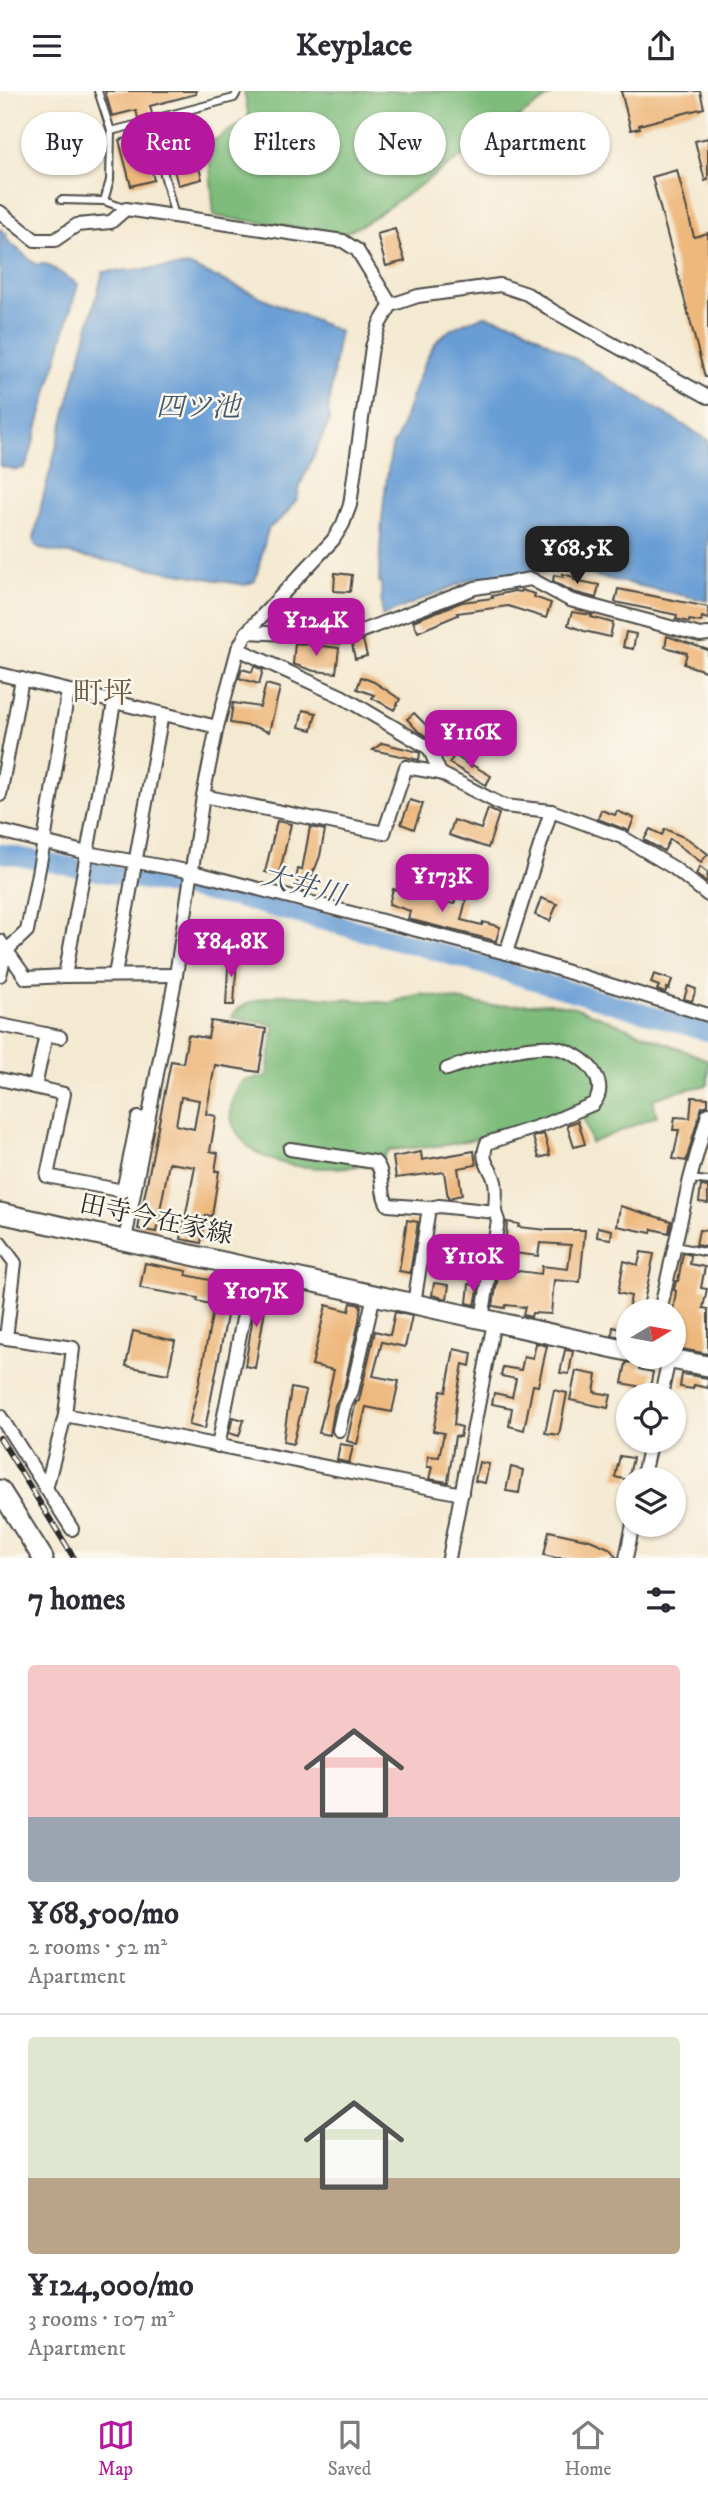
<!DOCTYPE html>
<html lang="en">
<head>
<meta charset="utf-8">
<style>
  :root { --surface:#fff; --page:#f2f2f3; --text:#2b2b33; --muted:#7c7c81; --line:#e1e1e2; --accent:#b5179e }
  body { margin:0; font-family:"IM FELL DW Pica","Noto Serif JP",serif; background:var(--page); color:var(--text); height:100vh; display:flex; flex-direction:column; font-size:26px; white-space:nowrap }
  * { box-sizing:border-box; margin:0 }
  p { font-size:23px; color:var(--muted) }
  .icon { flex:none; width:38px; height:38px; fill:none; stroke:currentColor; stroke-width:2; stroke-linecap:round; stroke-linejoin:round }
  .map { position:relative; height:1467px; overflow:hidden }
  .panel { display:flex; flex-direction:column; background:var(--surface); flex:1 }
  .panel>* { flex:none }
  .top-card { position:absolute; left:21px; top:21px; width:667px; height:63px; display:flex; gap:14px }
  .needle { width:46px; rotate:80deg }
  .buttons { position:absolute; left:616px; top:1208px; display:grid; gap:14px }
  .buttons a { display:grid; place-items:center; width:70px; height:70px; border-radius:50%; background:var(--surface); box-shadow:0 2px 5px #0004; font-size:35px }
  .price { position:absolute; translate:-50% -60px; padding:0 16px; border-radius:14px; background:var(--accent); color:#fff; font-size:23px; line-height:46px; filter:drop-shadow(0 2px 4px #0008) }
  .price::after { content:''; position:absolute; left:50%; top:42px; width:21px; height:16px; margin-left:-10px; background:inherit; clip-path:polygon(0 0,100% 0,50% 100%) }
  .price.selected { background:#222; color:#fff }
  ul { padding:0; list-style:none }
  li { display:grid; align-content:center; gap:14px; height:371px; padding:0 28px }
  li+li { border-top:2px solid var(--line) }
  li span { display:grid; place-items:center; height:217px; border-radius:7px; color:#555 }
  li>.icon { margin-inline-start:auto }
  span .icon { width:126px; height:126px; fill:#fffc; stroke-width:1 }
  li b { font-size:30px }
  h2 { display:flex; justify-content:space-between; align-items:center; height:84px; padding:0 28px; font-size:30px }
  .tag { padding:0 24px; border-radius:32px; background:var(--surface); box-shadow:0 2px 5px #0004; font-size:24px; line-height:63px }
  .tag.selected { background:var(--accent); color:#fff }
  header { display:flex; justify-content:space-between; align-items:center; height:91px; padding:0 28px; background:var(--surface); font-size:32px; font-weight:700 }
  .tabs { display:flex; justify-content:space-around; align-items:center; height:98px; border-top:2px solid var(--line); background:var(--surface); font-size:19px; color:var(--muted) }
  .tabs a { display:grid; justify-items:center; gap:4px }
  .tabs .selected { color:var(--accent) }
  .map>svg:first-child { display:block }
</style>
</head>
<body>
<header><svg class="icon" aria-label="menu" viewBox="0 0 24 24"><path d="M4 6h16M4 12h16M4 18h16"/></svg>Keyplace<svg class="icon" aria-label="share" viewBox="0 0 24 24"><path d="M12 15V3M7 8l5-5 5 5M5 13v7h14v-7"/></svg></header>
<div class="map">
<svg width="708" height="1467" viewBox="0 0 708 1467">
  <rect width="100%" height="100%" fill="#fbf7ec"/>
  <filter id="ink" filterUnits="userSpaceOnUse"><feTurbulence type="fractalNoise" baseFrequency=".0143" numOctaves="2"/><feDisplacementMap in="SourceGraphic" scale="14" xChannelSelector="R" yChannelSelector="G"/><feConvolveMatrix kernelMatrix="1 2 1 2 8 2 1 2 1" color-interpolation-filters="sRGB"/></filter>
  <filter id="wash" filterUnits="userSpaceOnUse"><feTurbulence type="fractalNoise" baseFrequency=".00686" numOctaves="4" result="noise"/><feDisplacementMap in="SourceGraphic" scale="28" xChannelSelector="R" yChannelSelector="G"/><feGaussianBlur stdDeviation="1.57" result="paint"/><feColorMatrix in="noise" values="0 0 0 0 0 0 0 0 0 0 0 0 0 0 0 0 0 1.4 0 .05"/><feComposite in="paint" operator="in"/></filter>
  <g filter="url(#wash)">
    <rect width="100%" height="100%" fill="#f4e9d1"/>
    <!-- forest -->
    <g fill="#7ebc7b" stroke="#547453" stroke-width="2">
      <polygon points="244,0 557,0 364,133 342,143 214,125 208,53 249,27"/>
      <path d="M 283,903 L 389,912 L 421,903 L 492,915 L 550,912 L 575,916 L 708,969 L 708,994 L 679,1000 L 653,1008 L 657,1025 L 591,1052 L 580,1017 L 505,1042 L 446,1054 L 389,1059 L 378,1073 C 333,1079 252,1086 232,1031 C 228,1017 234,1000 243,990 L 267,985 L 274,934 L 232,926 C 240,910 266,907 283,903 Z"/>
    </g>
    <!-- water -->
    <g fill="#699ed5" stroke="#4a6480" stroke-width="2">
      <polygon points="0,138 7,143 6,148 35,173 46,173 78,193 28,370 24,377 16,379 0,375"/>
      <polygon points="190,175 339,240 329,314 329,331 301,392 297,408 284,425 268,438 255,490 245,494 40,458 36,455 34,448 43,407 103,181"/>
      <path d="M 485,225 L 518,233 L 708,349 L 708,510 L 569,479 L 471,488 L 382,525 L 381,491 L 379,491 C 380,443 383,399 393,352 L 396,351 C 406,326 423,262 441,246 C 453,235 470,229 485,225 Z"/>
    </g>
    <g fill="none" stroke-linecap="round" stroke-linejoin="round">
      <!-- river -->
      <polyline stroke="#699ed5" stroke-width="19" points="0,762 236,807 418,855 708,941"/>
    </g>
    <g id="blocks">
      <!-- building -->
      <g fill="#eeb77c" fill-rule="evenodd">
        <polygon points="105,0 196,0 196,3 150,15 152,23 149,30 150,32 155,34 155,35 150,36 148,42 142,43 154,89 131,95 119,49 131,46 129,41 142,38 144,31 138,27 136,19 112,25"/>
        <polygon points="621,0 700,0 704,17 639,34 640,37 631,39"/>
        <polygon points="185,26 202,88 178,94 161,32"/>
        <polygon points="708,47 708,89 705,90 695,50"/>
        <polygon points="677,79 694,146 708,142 708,286 705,286 652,86"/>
        <polygon points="395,138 405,170 386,175 377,143"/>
        <polygon points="335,482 352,484 350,501 334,500"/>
        <polygon points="563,483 574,486 574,489 599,494 596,507 573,501 553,490 554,484 563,486"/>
        <polygon points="618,498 708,516 708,528 702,526 701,531 689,529 689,531 676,528 677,524 615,511"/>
        <polygon points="521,499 535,503 534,506 551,512 546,527 508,515 457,522 458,524 418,541 413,530 462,511 493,507 492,505 514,500 520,501"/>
        <polygon points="287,518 343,524 342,534 326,534 326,536 286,534"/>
        <polygon points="572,521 592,524 591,526 613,532 610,546 584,540 568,534"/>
        <polygon points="626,541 636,543 633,558 623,556"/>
        <polygon points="667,545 708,559 708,581 684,573 687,562 665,556"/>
        <polygon points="363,549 367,565 355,568 352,553"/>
        <polygon points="295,552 339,557 336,582 314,580 293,573"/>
        <polygon points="254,575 263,579 259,593 239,587 242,578 252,581"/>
        <polygon points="361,586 374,591 400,608 394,619 372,607 374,604 357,598"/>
        <polygon points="266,593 280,597 269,641 255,636 230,632 233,612 260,616"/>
        <polygon points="303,619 316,622 312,639 299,636"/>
        <polygon points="414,622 452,660 446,666 434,650 418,640 407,628"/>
        <polygon points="382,652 418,661 420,662 419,669 373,659"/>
        <polygon points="455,664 471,676 472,674 491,685 486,694 449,672"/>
        <polygon points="410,709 423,713 414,738 401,733"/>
        <polygon points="488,718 499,723 488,757 449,744 454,729 481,738"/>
        <polygon points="601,719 615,724 617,720 634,727 629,740 598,728"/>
        <polygon points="277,730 291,733 279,784 265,781"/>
        <polygon points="310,736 325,739 320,765 315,778 314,778 308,802 296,799 298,789 296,789 298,778 302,779"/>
        <polygon points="650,738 662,744 665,738 688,748 708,763 701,771 670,748 664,760 644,749"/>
        <polygon points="415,773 430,778 428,787 412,782"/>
        <polygon points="700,776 708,782 706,791 696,783"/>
        <polygon points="393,798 454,813 456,806 466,809 461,829 482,834 483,831 500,836 496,850 408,828 410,820 389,813"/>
        <polygon points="541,807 557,813 550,830 535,824"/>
        <polygon points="229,859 237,865 234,914 226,914"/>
        <polygon points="654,883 672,889 669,898 667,897 665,902 657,899 659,895 651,892"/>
        <polygon points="688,895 696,898 692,910 684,908"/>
        <path d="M 211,930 L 266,938 L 259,981 L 215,974 L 206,1023 L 216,1025 L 210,1060 L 218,1062 L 215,1080 L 219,1080 L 212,1125 L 206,1124 L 201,1152 L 181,1148 L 195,1076 L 169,1072 L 156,1141 L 138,1138 L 171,970 L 183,972 L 188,944 L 208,947 ZM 181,1006 L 199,1009 L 194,1038 L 176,1034 Z"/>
        <polygon points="692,1006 708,1007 708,1014 702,1016 700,1021 686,1070 673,1068 679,1039 673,1039 675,1026 690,1027"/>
        <polygon points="578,1030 585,1053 574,1056 567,1034"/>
        <polygon points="544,1043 550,1064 539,1067 533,1046"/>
        <polygon points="474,1060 476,1074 458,1077 462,1104 448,1107 444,1081 396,1087 393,1066 421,1061 422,1069"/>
        <polygon points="701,1095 708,1096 708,1112 699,1111"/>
        <polygon points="620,1115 671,1130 669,1142 652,1138 651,1142 617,1135"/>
        <polygon points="407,1129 418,1131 410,1182 399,1180"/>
        <polygon points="507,1131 519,1133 518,1136 547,1139 585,1139 580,1191 554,1189 551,1223 532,1222 531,1226 523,1224 525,1216 506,1214 505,1217 493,1215 501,1168 511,1169 510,1179 541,1183 542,1175 568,1178 571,1154 540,1152 538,1165 505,1161"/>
        <polygon points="598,1136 612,1139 611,1148 597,1146"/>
        <polygon points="699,1139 708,1140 708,1156 696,1154"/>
        <polygon points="456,1160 468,1160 466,1186 454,1185"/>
        <polygon points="641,1161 654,1163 642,1220 628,1220 631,1205 618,1202 624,1170 638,1174"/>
        <polygon points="683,1162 691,1164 690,1173 705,1176 701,1197 707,1198 703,1217 708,1218 708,1263 682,1258 683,1250 674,1249 673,1220 676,1200 674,1199 676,1190 678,1190"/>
        <polygon points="145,1172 187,1180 186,1184 233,1194 205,1338 189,1334 198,1297 214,1214 197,1210 198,1207 140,1197"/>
        <polygon points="434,1192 449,1194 447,1208 432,1204"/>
        <polygon points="469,1193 479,1195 475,1214 467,1212"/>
        <polygon points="257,1200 268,1201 255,1277 245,1275"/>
        <polygon points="351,1212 361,1214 359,1230 344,1297 335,1314 330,1344 319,1342 334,1279 312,1274 326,1214 349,1220"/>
        <polygon points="395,1221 412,1225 405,1256 382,1251 373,1285 399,1290 392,1321 366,1316 357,1353 347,1350 356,1311 359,1310 375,1240 390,1244"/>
        <polygon points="613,1236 625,1239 624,1247 612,1244"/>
        <polygon points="133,1240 175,1250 168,1283 126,1275"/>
        <polygon points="536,1252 547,1255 538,1295 533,1294 524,1339 509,1335 512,1317 492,1313 494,1302 512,1306 516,1288 501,1285 503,1276 521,1279 524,1265 533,1267"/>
        <polygon points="454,1258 472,1262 470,1275 463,1273 457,1304 454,1334 462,1336 460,1346 455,1345 448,1391 429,1388 432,1376 427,1376 428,1365 439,1366 444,1342 433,1340 441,1300 446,1301"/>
        <polygon points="565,1259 573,1260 569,1283 560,1282"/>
        <polygon points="633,1271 640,1272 639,1278 653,1281 650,1296 654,1297 652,1304 636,1304 637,1295 622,1292 626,1272"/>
        <polygon points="576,1280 597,1284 594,1301 611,1304 608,1317 570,1309"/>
        <polygon points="682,1283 708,1287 708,1297 694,1294 693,1298 680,1296"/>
        <polygon points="291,1297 306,1300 293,1353 283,1351"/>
        <polygon points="554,1299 567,1302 559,1344 545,1342"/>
        <polygon points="233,1326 244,1329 239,1345 229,1342"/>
        <polygon points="340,1353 353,1355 349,1372 337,1369"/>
        <polygon points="620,1365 633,1367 628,1389 615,1386"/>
        <polygon points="479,1371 489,1373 485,1392 475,1390"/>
        <polygon points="511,1376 523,1379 519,1402 506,1400"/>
        <polygon points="549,1440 590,1449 609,1457 617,1467 556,1467 544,1464"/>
      </g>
    </g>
  </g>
  <g filter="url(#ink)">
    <use href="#blocks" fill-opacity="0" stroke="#494844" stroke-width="2"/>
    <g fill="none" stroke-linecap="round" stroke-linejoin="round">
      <!-- lane casing -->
      <g stroke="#494844" stroke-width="10">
        <g id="lane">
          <polyline points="98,0 111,40 110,89 104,110"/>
          <polyline points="154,28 234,7 238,0"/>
          <polyline points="111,40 139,33"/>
          <polyline points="153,40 175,126"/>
          <polyline points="61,109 104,110 124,117"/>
          <polyline points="690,1088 708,1090"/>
          <polyline points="676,1155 708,1162"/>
        </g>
      </g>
      <!-- street casing -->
      <g stroke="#494844" stroke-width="16">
        <g id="street">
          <polyline points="0,121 35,149 55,149 77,134 111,131 126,118 343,150 357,159 391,214"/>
          <polyline points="247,541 346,546 475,497 531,488 570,509 700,544 708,543"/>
          <polyline points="238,558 341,605 429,657 440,682 504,715 551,720 622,746 674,777 708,804"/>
          <polyline points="0,583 217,636"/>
          <polyline points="0,704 22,588"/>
          <polyline points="203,705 384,742 406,676 440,682"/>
          <polyline points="0,740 87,762 193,781 506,862 708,924"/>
          <polyline points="0,850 26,887 65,885 176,884"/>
          <polyline points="506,862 551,720"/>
          <polyline points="0,884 6,860 27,840 44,751 68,600"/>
          <polyline points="115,884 162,623"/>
          <polyline points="65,885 114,612"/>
          <polyline points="0,934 60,946"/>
          <path d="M 447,978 C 472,969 524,954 550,956 C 566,957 588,969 595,983 C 601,994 601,1004 593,1013 L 549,1032 L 487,1052 C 479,1072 491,1074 495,1091 C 497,1101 495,1111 495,1121"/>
          <polyline points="0,988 64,1003 47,1085 123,1100 138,1027 148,1028"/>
          <polyline points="35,996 46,943"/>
          <path d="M 290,1058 L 375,1071 C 386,1082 379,1101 388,1114 L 429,1117"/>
          <polyline points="125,1149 176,884 203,705 217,636 238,558 247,541 333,449 343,433 350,414 372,256 380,232 391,214 418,205 500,194 527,203 553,220 708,306"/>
          <polyline points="0,1152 15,1172 6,1247"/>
          <polyline points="414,1213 429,1117 439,1115 495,1121 498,1130 482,1228"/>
          <polyline points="660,1220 690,1088 708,1023"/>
          <polyline points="0,1246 73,1257 65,1324 46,1398"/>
          <polyline points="661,1304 669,1268"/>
          <polyline points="65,1324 462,1403"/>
          <polyline points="0,1325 72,1438"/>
          <polyline points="339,1339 344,1316 352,1300 374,1204"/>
          <polyline points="218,1355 253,1177"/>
          <polyline points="642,1388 651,1349"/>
          <polyline points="449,1467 494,1231"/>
          <polyline points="626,1467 633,1433"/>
        </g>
      </g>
      <!-- secondary casing -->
      <g stroke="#494844" stroke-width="23">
        <g id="secondary">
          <polyline points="0,1122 628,1260"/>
          <polyline points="655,1265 708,1275"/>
          <polyline points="0,1399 43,1467"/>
        </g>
      </g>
      <!-- lane -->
      <use href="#lane" stroke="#fff" stroke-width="6"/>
      <!-- street -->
      <use href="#street" stroke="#fff" stroke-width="12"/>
      <!-- secondary -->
      <use href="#secondary" stroke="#fff" stroke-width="19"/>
      <!-- rail casing -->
      <g stroke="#2b2b2b" stroke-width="6">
        <polyline id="rail" points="0,1347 74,1467"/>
      </g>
      <!-- rail -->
      <use href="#rail" stroke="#fbf7ec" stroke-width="3.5" stroke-dasharray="10" stroke-linecap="butt"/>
    </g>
  </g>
  <g text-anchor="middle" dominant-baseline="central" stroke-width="5" stroke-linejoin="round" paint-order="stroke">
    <!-- street labels -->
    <g font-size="26" fill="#2b2b2b" stroke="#fbf7ec">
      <text transform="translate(156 1129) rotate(12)">田寺今在家線</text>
    </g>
    <!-- water labels -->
    <g font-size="28" font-style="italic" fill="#44596f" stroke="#fbf7ec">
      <text x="198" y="316">四ツ池</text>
      <text transform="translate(303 795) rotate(15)">大井川</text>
    </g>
    <!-- quarter labels -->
    <g font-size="30" fill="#6f5c47" stroke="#fbf7ec">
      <text x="103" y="603">町坪</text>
    </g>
  </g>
</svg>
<div class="buttons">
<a><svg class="needle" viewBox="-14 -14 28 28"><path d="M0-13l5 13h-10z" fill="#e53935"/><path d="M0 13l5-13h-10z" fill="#7c7c81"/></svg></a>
<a><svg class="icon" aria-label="locate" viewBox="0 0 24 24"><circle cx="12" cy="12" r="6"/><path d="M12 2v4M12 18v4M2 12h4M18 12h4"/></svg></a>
<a><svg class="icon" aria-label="layers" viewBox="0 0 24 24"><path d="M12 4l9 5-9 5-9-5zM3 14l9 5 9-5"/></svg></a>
</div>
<b class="price selected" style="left:577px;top:495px">¥68.5K</b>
<b class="price" style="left:316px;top:567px">¥124K</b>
<b class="price" style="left:471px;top:679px">¥116K</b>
<b class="price" style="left:442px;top:823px">¥173K</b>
<b class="price" style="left:231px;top:888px">¥84.8K</b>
<b class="price" style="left:473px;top:1203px">¥110K</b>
<b class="price" style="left:256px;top:1238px">¥107K</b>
<div class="top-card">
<a class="tag">Buy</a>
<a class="tag selected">Rent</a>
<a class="tag">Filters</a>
<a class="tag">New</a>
<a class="tag">Apartment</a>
</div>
</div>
<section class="panel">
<h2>7 homes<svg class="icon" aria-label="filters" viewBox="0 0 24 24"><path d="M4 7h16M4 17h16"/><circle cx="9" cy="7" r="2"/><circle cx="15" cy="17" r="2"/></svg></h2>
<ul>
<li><span style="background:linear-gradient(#f6c9c9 70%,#9aa5b1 0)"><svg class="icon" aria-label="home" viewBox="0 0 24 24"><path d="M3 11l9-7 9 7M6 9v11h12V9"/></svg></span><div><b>¥68,500/mo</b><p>2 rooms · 52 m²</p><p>Apartment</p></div></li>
<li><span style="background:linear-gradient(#dfe7d0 65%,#b9a48a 0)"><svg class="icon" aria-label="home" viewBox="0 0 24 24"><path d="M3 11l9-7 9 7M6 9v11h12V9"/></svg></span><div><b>¥124,000/mo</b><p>3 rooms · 107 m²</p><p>Apartment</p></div></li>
</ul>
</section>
<nav class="tabs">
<a class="selected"><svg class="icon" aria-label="map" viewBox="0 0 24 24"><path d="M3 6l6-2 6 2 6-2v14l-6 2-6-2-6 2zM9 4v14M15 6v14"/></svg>Map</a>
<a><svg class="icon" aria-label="saved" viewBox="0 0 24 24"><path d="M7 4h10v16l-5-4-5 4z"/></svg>Saved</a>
<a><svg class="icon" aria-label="home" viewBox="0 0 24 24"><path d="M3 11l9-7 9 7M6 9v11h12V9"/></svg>Home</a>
</nav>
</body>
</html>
